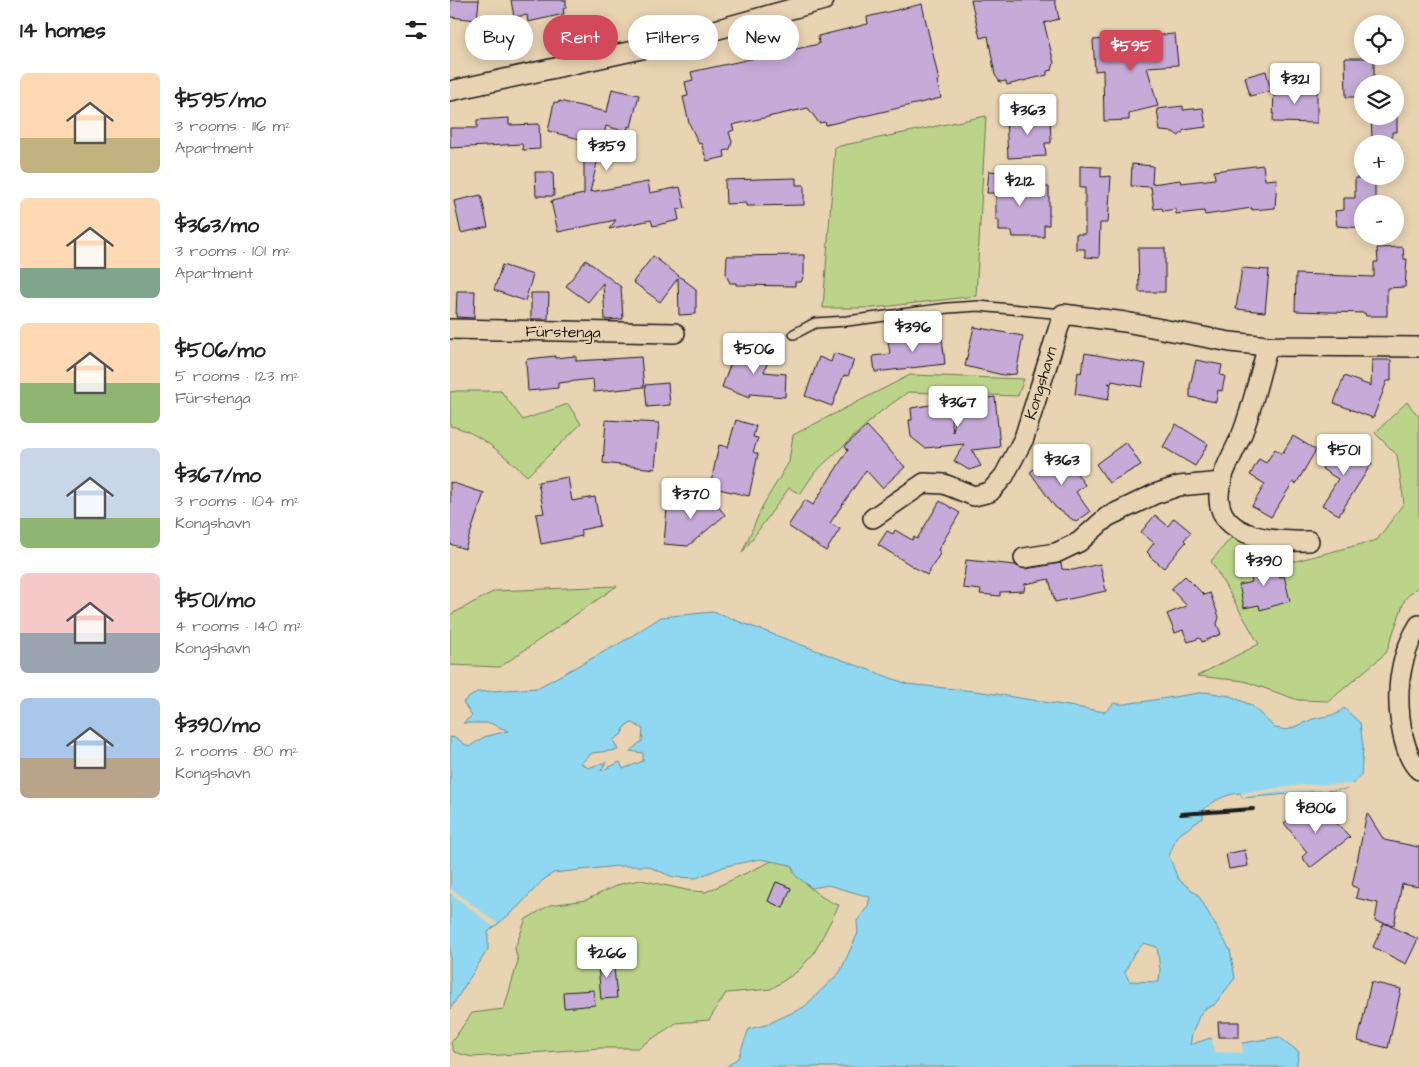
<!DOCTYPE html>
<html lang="en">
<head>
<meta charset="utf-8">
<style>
  :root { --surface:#fff; --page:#f2f2f2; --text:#222; --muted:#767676; --accent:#d1495b }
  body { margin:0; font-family:"Architects Daughter",sans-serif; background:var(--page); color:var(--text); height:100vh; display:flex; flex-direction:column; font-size:19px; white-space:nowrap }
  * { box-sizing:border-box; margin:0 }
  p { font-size:16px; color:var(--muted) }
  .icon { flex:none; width:28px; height:28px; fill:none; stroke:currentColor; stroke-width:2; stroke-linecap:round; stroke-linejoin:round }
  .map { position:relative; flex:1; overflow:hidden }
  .details { display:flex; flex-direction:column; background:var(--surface); width:450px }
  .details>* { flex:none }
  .hud { position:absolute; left:15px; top:15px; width:475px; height:45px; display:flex; gap:10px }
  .controls { position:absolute; left:904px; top:15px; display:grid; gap:10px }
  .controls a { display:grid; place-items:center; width:50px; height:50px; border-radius:50%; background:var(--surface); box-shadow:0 2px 12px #0003; font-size:25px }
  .price { position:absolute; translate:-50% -42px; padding:0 11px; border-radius:5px; background:#fff; color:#222; font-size:16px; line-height:32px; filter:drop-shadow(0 1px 2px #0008) }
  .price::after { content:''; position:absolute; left:50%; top:30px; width:15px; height:11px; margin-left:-8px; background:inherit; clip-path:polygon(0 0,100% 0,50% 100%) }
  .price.current { background:var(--accent); color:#fff }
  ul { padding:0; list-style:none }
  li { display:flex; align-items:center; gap:15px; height:125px; padding:0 20px }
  li span { display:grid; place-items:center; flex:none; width:140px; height:100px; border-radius:8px; color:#555 }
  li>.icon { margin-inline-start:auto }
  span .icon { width:60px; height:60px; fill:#fffc; stroke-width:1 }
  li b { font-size:21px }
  h2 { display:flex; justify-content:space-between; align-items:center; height:60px; padding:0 20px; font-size:21px }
  .pill { padding:0 18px; border-radius:22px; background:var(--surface); box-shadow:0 2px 12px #0003; font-size:18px; line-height:45px }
  .pill.current { background:var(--accent); color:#fff }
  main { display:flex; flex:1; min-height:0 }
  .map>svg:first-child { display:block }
</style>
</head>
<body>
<main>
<section class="details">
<h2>14 homes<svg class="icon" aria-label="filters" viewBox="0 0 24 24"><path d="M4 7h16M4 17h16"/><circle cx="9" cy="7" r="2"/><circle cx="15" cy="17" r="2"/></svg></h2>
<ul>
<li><span style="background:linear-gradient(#ffd9b3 65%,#c2b280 0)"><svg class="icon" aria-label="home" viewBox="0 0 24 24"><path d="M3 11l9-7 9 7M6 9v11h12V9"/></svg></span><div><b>$595/mo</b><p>3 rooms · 116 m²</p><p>Apartment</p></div></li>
<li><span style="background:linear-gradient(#ffd9b3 70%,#7fa58c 0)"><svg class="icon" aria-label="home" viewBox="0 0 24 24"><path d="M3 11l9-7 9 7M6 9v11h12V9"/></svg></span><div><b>$363/mo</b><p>3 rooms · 101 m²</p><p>Apartment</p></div></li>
<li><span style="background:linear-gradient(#ffd9b3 60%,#8fb573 0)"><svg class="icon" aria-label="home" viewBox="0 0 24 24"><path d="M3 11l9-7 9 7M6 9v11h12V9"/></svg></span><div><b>$506/mo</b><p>5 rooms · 123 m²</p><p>Fürstenga</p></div></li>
<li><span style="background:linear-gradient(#c9d6e8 70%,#8fb573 0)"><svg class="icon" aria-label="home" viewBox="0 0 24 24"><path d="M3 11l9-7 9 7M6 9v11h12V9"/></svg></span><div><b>$367/mo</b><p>3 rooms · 104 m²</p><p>Kongshavn</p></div></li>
<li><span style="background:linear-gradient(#f6c9c9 60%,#9aa5b1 0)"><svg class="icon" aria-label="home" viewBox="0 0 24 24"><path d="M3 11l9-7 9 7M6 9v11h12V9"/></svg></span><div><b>$501/mo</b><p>4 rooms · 140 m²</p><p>Kongshavn</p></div></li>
<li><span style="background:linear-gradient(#a9c7e8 60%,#b9a48a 0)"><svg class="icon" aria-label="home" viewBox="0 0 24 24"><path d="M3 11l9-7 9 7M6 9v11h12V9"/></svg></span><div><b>$390/mo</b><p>2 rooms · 80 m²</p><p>Kongshavn</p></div></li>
</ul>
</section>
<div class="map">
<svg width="969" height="1067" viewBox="0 0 969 1067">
  <rect width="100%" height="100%" fill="#e8d3b2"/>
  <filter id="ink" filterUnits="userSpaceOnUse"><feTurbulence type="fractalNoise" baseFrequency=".02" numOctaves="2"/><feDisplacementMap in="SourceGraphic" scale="10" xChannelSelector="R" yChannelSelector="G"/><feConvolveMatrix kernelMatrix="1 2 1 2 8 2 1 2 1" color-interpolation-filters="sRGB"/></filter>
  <g filter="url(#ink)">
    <!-- green -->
    <g fill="#bcd48a" stroke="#6c7853" fill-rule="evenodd">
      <polygon points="536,116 526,296 423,308 373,308 385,147"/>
      <polygon points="460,375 574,379 568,396 458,392 429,413 365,472 350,494 339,488 292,553 313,505 339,462 343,435"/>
      <path d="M 7,391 L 51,391 L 73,420 L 118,404 L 131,424 L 77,476 C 57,458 27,430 0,426 L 0,392 Z"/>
      <polygon points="957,402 969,417 969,585 955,599 936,653 879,701 848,700 794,681 747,676 809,644 761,561 782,537 846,561 927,540 954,503 947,455 925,433"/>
      <polygon points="167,586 50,667 0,665 0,615 45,591"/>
      <path d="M 324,860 L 341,865 C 348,880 373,901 389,905 L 364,953 L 348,971 L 321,989 L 276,993 L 259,1020 L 226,1023 L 188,1048 L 151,1048 L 22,1057 L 4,1052 L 1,1043 L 22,1013 L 54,1009 L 68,961 L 65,948 L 76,919 L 100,905 L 136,900 L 170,884 L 191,880 L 241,891 L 256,892 ZM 326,882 L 341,888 L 333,908 L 318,901 Z"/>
    </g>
    <!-- water -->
    <path fill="#90d8f1" stroke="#628d9c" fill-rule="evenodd" d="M 263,612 L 457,684 L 533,692 L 655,712 L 664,703 C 674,706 681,702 691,702 L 756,692 L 780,696 L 801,705 L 825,728 L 837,730 L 863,719 L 887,714 L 894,708 L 910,723 L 913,747 L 911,775 L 898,789 L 792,798 L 791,793 C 775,794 765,800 753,810 L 753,818 L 727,836 L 719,856 L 728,879 L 748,895 L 780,950 L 785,978 L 764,1005 L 753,1010 L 749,1016 L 742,1034 L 740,1045 L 760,1038 L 764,1041 L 793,1043 L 829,1037 L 849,1052 L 846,1067 L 276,1067 L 288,1058 L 299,1029 L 316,1025 L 354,1007 L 390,972 L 408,933 L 407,921 L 418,906 L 420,897 L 378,885 L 362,888 L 346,876 L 341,865 L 310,859 L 276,866 L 246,878 L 223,877 L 197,866 L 168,866 L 103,873 L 92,881 L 67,908 L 38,932 L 38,949 L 0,1009 L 0,737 L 6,738 L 19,747 L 34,737 L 58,731 L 40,723 L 13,723 L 22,716 L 13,702 L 27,692 L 87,688 L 174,641 L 211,617 ZM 183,723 L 193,729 L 192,741 L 180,751 L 193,753 L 193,761 L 173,769 L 170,762 L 151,771 L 156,762 L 138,768 L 131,763 L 142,753 L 168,750 L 163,740 L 171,735 L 176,725 ZM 694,943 L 707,947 L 710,969 L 709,982 L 679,981 L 675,972 L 683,955 Z"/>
    <!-- pier -->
    <g fill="#e8d3b2">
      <polygon points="906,784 901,789 841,791 792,797 791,793 852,785"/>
      <polygon points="0,888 47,923 44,927 0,893"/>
      <polygon points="762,1038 789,1041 792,1043 793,1053 764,1052"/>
    </g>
    <!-- building -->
    <g fill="#c6abd8" stroke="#1c1c1c">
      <polygon points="0,0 29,0 27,20 0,17"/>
      <polygon points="61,0 116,0 116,8 113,9 114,14 78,22 77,15 64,17"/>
      <polygon points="521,0 605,0 609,19 594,23 604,63 602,70 597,71 597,75 557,85 556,81 550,82 545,75 538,36 530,38"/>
      <polygon points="472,4 489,81 487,81 491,98 376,125 375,122 369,123 358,108 282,125 284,130 279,132 282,142 280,149 274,151 275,157 257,161 251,143 249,144 239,123 233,97 238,96 235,82 243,80 241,72 369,44 368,36 418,24 417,17"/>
      <polygon points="725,34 728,65 697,67 708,106 679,113 679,120 654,121 653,70 645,71 643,40"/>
      <polygon points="895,58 924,58 924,84 912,84 912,97 896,97"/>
      <polygon points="816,71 821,91 800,96 795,77"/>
      <polygon points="824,88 867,88 867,123 823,122"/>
      <polygon points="162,89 189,95 181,127 178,126 177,132 156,126 140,192 198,182 200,193 230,187 235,208 227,210 229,220 203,226 201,220 159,229 166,220 108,232 101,201 134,194 134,140 98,131 104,102 109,103 109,101 157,112"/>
      <polygon points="733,106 733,110 753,108 756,127 734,130 729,136 723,132 710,131 707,109"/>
      <polygon points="600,115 601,143 595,143 596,156 558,158 556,118"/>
      <polygon points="921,116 947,116 947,132 942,132 942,138 922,139"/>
      <polygon points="59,118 59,125 89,124 90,149 73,150 72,144 0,148 0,128 27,128 27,120"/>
      <polygon points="682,164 703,166 702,184 730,180 731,183 765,179 764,171 813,165 815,180 827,179 825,208 802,210 802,208 755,215 754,211 726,214 726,209 713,211 712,208 704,209 701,187 681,186"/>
      <polygon points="630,166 651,167 651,177 661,176 658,223 650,223 649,258 635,257 635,249 626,249 626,234 635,234 635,188 630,188"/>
      <polygon points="539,171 560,173 559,187 599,187 599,225 594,225 594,237 563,237 562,231 549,231 549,220 546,220 546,193 537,193"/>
      <polygon points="85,172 103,172 104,196 86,196"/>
      <polygon points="346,178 346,185 354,185 354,205 296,206 296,203 276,204 275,180"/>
      <polygon points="905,178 925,178 925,201 912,204 912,228 887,226 885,211 894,210 894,198 905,198"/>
      <polygon points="31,195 38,227 11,233 4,201"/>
      <polygon points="953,247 954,259 957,259 955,287 937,288 937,316 916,316 915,313 845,311 846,274 924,277 924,262 928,262 927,248"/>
      <polygon points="688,248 715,248 715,292 689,292"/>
      <polygon points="354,255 354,275 351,282 345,282 345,286 286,285 286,283 280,283 276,275 277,256"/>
      <polygon points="203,256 246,289 246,314 229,315 228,278 210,302 183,282"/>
      <polygon points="136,260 171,287 173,319 155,320 153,283 138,302 116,286"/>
      <polygon points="52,265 83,275 75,301 44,290"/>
      <polygon points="792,268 819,270 815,312 786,309"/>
      <polygon points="7,291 25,291 24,318 6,317"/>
      <polygon points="81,293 99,293 98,319 81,319"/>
      <polygon points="524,327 573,336 566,374 553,375 515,366"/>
      <polygon points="491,329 495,364 425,372 423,356 440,354 438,341 466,338 466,332"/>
      <polygon points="302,344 321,352 314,372 336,374 335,397 300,394 299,398 272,387 286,349 298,353"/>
      <polygon points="384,353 404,360 398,376 394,375 382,406 355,396 369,357 381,362"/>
      <polygon points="635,353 696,364 692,387 662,381 661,384 658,383 661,385 658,400 625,394 628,372 631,373"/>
      <polygon points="105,356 105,358 126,356 126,361 191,357 194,387 144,392 143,379 108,383 108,388 78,391 76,361 78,359"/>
      <polygon points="746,360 772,365 770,375 775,376 772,391 768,390 766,402 740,397 740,386"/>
      <polygon points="922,360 941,360 941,381 937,381 923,418 884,403 894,376 921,386"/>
      <polygon points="218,383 220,405 197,407 195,385"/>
      <polygon points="545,397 550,447 522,450 531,466 519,470 504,461 514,444 475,448 461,437 459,420 462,420 461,408 499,402 503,432 509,401"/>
      <polygon points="156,420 209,423 205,469 153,463"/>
      <polygon points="286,420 306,426 303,437 308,438 303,452 308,454 299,496 260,487 269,445 278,447"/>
      <polygon points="726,424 758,444 745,466 713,447"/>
      <polygon points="417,426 455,467 432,488 416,470 380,523 390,529 376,551 338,526 355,500 363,505 398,450 395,446"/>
      <polygon points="843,436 866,450 846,484 843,482 821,517 802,506 815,484 800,475 809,459 816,463 825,449 832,454"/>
      <polygon points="676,442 691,465 659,483 646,464"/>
      <polygon points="888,443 922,463 889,515 872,505 888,479 872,469"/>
      <polygon points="610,450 635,485 626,492 640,512 626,522 605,507 580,472"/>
      <polygon points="118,477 122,501 145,497 150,526 130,530 132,536 91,544 86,514 94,513 88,482"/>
      <polygon points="0,482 34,493 15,549 0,544"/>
      <polygon points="254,489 275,515 238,546 214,544 217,508 230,509"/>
      <polygon points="490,501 510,513 488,550 491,552 477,575 428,545 437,531 443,534 445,530 462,540 464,537 467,539"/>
      <polygon points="705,515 718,526 724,518 741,532 734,540 736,542 714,568 699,556 700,555 697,552 704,543 691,532"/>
      <polygon points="815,559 817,560 821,574 829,572 830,577 834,576 840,601 810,610 809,605 794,608 789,585 802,582 797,563"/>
      <polygon points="516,560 565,565 575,569 611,563 612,569 623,570 650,564 656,591 605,602 599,579 575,584 574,591 550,592 550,596 530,594 531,590 513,588"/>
      <polygon points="735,576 754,595 760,593 769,617 767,624 771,634 752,642 750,638 738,642 733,630 725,633 717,614 737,606 721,589"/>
      <polygon points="858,804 869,818 876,812 900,837 860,868 852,857 857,852 834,823"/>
      <polygon points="917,813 934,840 969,847 969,887 952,884 944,925 925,921 928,903 906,898 908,888 902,886"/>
      <polygon points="795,850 798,866 779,869 776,854"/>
      <polygon points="326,882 341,888 333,908 318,901"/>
      <polygon points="934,923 968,939 956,964 923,947"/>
      <polygon points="147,953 164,968 167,998 151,999"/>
      <polygon points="921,982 951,989 938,1048 908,1041"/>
      <polygon points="144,990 145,1005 114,1008 113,992"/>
      <polygon points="768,1022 789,1022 789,1037 769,1037"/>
    </g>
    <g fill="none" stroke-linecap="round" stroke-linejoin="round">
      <!-- service casing -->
      <g stroke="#1c1c1c" stroke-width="12">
        <polyline id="service" points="344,334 365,323 397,321 498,308 528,306 613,314"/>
      </g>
      <!-- minor casing -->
      <g stroke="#1c1c1c" stroke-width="22">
        <g id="minor">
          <polyline points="0,91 210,45 374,0"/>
          <polyline points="0,329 225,333"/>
          <path d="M 818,346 C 809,375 803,406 792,434 C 784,453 770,474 769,495 C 767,539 828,542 859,541"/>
          <polyline points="423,518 474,483 494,484 524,496 540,492 554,476 574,438 613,314 675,322 780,342 818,346 969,347"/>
          <polyline points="574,558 606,553 629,542 657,517 705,494 729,486 772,482"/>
          <path d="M 969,625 C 948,659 945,698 953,736 C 956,748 960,762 969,770"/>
        </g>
      </g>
      <!-- service -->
      <use href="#service" stroke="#e8d3b2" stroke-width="9"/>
      <!-- minor -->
      <use href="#minor" stroke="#e8d3b2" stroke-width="19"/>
      <!-- rail -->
      <polyline stroke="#1c1c1c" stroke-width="4" points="731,814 803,809"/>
    </g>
  </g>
  <g text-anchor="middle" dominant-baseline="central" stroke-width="4" stroke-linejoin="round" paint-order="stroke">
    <!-- street labels -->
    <g font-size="16" fill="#1c1c1c" stroke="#e8d3b2">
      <text transform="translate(113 332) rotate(1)">Fürstenga</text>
      <text transform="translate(591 383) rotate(-73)">Kongshavn</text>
    </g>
  </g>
</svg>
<div class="controls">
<a><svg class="icon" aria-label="locate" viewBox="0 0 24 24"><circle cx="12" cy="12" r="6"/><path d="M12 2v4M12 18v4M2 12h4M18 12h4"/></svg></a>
<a><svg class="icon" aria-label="layers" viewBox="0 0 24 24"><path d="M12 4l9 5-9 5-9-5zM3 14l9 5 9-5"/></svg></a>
<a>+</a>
<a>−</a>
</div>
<b class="price current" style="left:681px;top:72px">$595</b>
<b class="price" style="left:845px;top:105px">$321</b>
<b class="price" style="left:578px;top:136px">$363</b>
<b class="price" style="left:157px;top:172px">$359</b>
<b class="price" style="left:570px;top:207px">$212</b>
<b class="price" style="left:463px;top:353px">$396</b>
<b class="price" style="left:304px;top:375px">$506</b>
<b class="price" style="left:508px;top:428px">$367</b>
<b class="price" style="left:894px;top:476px">$501</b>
<b class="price" style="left:612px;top:486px">$363</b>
<b class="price" style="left:241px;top:520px">$370</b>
<b class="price" style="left:814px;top:587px">$390</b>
<b class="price" style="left:866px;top:834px">$806</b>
<b class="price" style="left:157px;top:979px">$266</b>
<div class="hud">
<a class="pill">Buy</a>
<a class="pill current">Rent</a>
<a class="pill">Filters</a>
<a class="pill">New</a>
</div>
</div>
</main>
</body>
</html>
